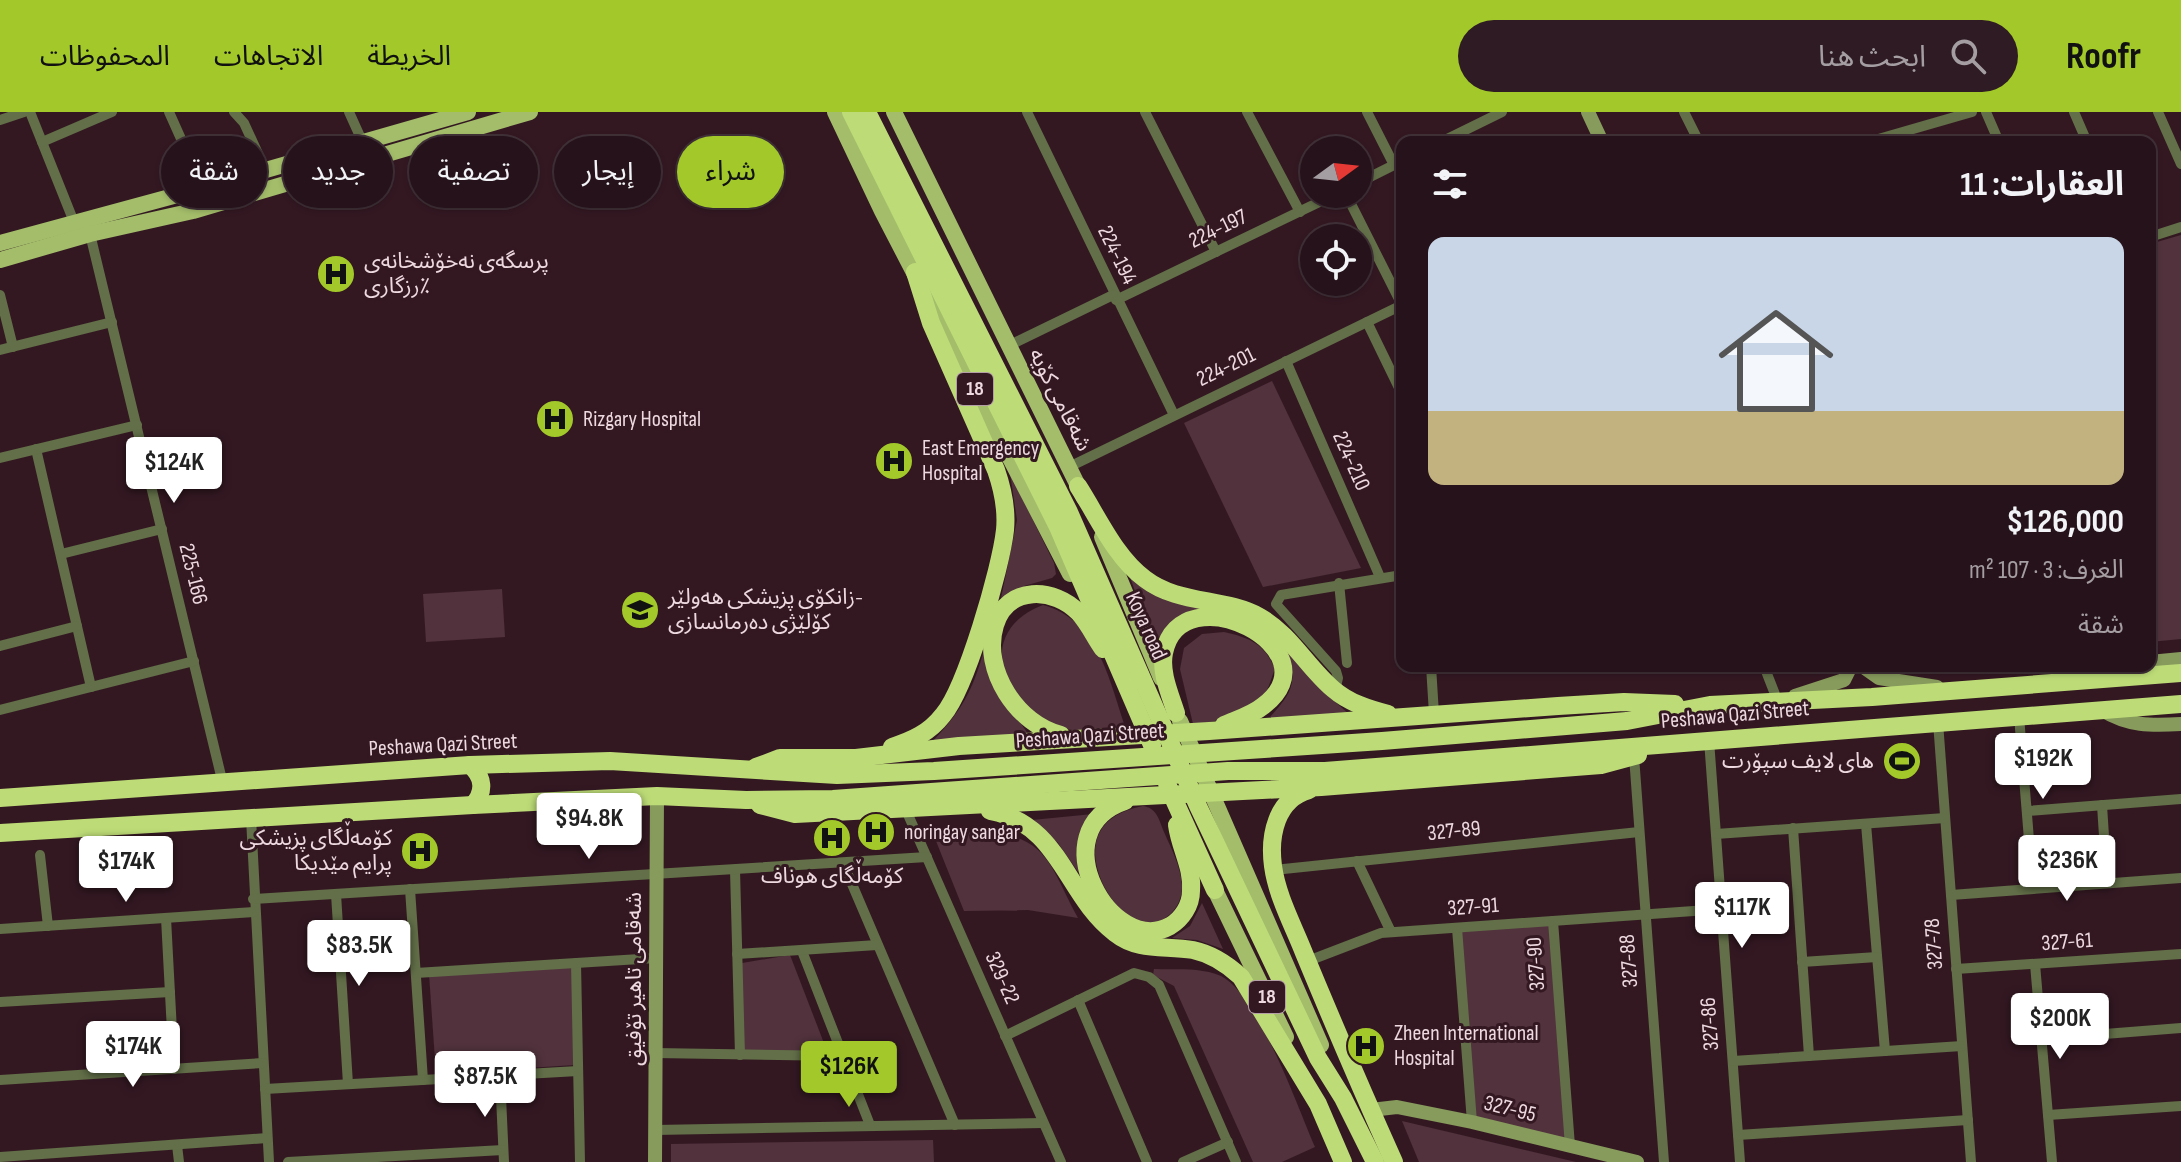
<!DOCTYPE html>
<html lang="ar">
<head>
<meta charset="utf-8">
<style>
  :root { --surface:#26121a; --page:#2e1b23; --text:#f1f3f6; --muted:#a49ea2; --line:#423239; --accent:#a2c929 }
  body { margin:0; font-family:"Sofia Sans Condensed","Noto Sans Arabic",sans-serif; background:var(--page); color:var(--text); direction:rtl; height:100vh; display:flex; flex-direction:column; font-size:30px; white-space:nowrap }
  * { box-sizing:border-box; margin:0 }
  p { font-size:26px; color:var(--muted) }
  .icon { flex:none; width:44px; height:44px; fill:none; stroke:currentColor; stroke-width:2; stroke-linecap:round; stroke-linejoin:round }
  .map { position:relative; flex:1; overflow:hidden; direction:ltr }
  .details { position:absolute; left:1396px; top:24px; width:760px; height:536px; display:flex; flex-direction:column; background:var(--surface); border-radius:16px; box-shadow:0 2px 6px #0004,0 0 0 2px var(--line); direction:rtl }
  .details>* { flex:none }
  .banner { position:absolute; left:24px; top:24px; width:760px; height:72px; direction:rtl; display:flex; gap:16px }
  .needle { width:52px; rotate:75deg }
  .buttons { position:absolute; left:1300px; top:24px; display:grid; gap:16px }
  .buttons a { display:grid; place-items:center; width:72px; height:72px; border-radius:50%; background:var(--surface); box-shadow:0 2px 6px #0004,0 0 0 2px var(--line); font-size:40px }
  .price { position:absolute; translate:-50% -68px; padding:0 18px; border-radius:8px; background:#fff; color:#222; font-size:26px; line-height:52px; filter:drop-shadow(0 2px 4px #0008) }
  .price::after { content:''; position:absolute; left:50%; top:48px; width:24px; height:18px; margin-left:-12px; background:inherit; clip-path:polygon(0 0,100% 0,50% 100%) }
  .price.active { background:var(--accent); color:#111 }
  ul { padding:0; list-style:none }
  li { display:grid; align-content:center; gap:16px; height:424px; padding:0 32px }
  li span { display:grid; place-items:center; height:248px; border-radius:16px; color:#555 }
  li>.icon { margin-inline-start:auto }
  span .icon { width:144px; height:144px; fill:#fffc; stroke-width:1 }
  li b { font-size:34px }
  h2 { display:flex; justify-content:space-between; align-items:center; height:96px; padding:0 32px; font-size:34px }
  .tag { padding:0 28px; border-radius:36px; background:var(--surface); box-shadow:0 2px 6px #0004,0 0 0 2px var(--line); font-size:28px; line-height:72px }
  .tag.active { background:var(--accent); color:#111 }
  header { display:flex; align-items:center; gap:48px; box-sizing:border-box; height:112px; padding:0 40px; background:var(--accent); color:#111 }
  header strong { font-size:38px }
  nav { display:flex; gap:44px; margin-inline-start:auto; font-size:28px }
  .search { width:560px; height:72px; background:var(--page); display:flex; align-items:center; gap:20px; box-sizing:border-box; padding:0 28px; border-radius:44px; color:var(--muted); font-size:30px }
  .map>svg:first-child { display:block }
</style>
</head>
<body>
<header>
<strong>Roofr</strong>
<div class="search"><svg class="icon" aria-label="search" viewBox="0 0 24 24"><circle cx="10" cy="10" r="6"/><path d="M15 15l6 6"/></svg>ابحث هنا</div>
<nav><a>الخريطة</a><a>الاتجاهات</a><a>المحفوظات</a></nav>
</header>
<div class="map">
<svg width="2181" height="1050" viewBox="0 0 2181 1050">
  <rect width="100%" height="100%" fill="#331822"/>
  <!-- green -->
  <g fill="#51323d">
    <polygon points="2181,123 2181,527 2150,530 2150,132"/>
    <polygon points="1272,269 1361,456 1263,475 1184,311"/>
    <polygon points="1010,361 1054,451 1056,462 1052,466 1024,474 999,496 1017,408"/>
    <path d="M 1130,465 L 1200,494 L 1200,498 C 1175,508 1166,513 1156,539 Z"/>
    <polygon points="502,477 505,525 426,530 423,482"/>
    <path d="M 1043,493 C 1098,508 1109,567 1125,614 C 1105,616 1077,622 1058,615 C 1000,594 974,519 1043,493 Z"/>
    <path d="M 1224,520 C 1250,526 1264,531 1275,557 C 1272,564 1269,575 1265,582 C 1250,604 1217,610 1193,612 L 1180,557 L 1184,536 L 1202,522 Z"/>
    <path d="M 986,531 L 999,578 L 1028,622 L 933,629 C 965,595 974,575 986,531 Z"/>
    <path d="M 1290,537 L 1322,578 L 1350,603 L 1269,606 C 1290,583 1299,572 1287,541 Z"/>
    <path d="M 1143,694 C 1157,696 1159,708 1164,720 C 1171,736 1181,755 1182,773 C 1183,799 1158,820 1133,807 C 1119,800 1108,783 1102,770 C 1085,729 1100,702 1143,694 Z"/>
    <path d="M 1093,702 C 1075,724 1078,740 1083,767 L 1058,731 L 1032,708 Z"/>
    <path d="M 982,719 C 1049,724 1049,753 1078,806 L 1028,798 L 964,799 L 934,724 L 935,722 Z"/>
    <polygon points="1202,791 1223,837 1197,828 1172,826 1190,814"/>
    <polygon points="1550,812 1567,1028 1475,1006 1461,819"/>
    <polygon points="790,843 827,939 742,939 742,851"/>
    <polygon points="573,854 575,953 436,962 429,862"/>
    <path d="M 1154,857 C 1176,858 1200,855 1221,864 C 1258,882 1298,996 1315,1035 L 1282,1050 L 1253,1050 L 1174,874 L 1153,863 Z"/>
    <polygon points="1402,1009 1576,1050 1419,1050"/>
    <polygon points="933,1028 934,1050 671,1050 671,1032"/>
  </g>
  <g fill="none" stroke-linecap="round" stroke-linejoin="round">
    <!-- street -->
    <g stroke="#626f48" stroke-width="10">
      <polyline points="30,0 74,110"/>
      <polyline points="169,0 203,76"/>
      <polyline points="234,0 244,11 266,59"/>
      <polyline points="349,0 363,31"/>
      <polyline points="1027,0 1174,303"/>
      <polyline points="1145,0 1216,140"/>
      <polyline points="1247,0 1300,100"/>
      <polyline points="1367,0 1394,53"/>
      <polyline points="1684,0 1699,30"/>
      <polyline points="1986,0 1999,30"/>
      <polyline points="2074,0 2087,30"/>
      <polyline points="2158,0 2181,52"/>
      <polyline points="0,8 24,0"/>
      <polyline points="42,30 112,0"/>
      <polyline points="1441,30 1502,0"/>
      <polyline points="1868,30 1972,0"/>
      <polyline points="1358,71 1402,49"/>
      <polyline points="1346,82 1402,193"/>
      <polyline points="90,122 223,672"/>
      <polyline points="2150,125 2181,115"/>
      <polyline points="0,183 13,235"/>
      <polyline points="1116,188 1336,82"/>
      <polyline points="1367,210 1402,282"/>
      <polyline points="1008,234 1113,183"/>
      <polyline points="0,238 112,210"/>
      <polyline points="1286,249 1380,465"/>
      <polyline points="36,337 91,575"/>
      <polyline points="0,346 137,313"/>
      <polyline points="1069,355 1402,193"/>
      <polyline points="61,442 162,417"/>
      <polyline points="1339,471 1347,551"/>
      <polyline points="0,534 77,514"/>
      <polyline points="1431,554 1434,602"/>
      <polyline points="1764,554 1778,590"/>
      <polyline points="1335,579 1338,566 1336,559 1276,492 1281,483 1402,463"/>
      <polyline points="0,598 194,549"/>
      <polyline points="2019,604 2033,777"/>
      <polyline points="1938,610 1971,1050"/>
      <polyline points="1709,628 1740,1050"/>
      <polyline points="1634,644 1664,1050"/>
      <polyline points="2102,693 2107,771"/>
      <polyline points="906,698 1061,1050"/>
      <polyline points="2027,699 2181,687"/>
      <polyline points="251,706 269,1050"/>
      <polyline points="1866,712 1885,939"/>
      <polyline points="1793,716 1809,944"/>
      <polyline points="1716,722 1945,706"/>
      <polyline points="40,743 48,814"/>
      <polyline points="1357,749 1391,820"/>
      <polyline points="843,751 955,1013"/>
      <polyline points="735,758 740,943"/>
      <polyline points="1274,758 1639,720"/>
      <polyline points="410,777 423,968"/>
      <polyline points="336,782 348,972"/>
      <polyline points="1951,783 2181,766"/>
      <polyline points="253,787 927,745"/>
      <polyline points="166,806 174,957"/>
      <polyline points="1553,809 1570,1034"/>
      <polyline points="1457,816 1472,1010"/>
      <polyline points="0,817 254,800"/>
      <polyline points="802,839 870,1013"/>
      <polyline points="737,842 877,833"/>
      <polyline points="1308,849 1381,821 1722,797"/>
      <polyline points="1802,850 1877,845"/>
      <polyline points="576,851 580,1050"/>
      <polyline points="2035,852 2052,1050"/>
      <polyline points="1956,857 2181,842"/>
      <polyline points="416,861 656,846"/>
      <polyline points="1078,888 1147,1050"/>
      <polyline points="0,890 170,880"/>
      <polyline points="1005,924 1134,861 1149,865 1159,873 1236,1050"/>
      <polyline points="2041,927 2181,916"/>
      <polyline points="655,941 842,944"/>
      <polyline points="1733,949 1962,934"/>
      <polyline points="500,963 504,1050"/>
      <polyline points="0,968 263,951"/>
      <polyline points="265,977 578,959"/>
      <polyline points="2048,1003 2181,994"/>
      <polyline points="655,1018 1043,1011"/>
      <polyline points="1738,1023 1968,1008"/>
      <polyline points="177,1033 179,1050"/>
      <polyline points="0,1045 267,1026"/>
      <polyline points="288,1050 503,1038"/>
      <polyline points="1183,1050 1228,1030"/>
    </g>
    <!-- secondary -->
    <g stroke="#879b5c" stroke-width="14">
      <polyline points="1588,0 1602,30"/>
      <polyline points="2150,550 2181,547"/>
      <polyline points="1862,554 1879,566 1937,575"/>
      <polyline points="2058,568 2095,554"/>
      <polyline points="1795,584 1844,568 1851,554"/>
      <path d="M 2102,598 C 2128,614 2151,614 2181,612"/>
      <polyline points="1371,998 1397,995 1472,1010 1637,1050"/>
      <polyline points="655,1050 657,684"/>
    </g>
    <!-- primary -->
    <g stroke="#a3bd6a" stroke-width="16">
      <polyline points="835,0 882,99 1070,462"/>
      <polyline points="894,0 1084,386"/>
      <polyline points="0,131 203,76 468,0"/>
      <polyline points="0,148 90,122 193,99 530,0"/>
      <polyline points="1102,425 1161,566"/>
      <polyline points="1180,609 1321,933"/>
      <polyline points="1215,778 1286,925"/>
    </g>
    <!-- highway -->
    <g stroke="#bddc77" stroke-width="18">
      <polyline points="851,0 1058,415 1152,633"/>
      <polyline points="867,0 1069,400 1198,694 1318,946 1343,986 1375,1050"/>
      <path d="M 1078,374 C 1098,405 1115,445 1145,467 C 1179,493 1224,485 1260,505 C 1291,523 1307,555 1333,577 C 1349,591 1369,597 1388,602"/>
      <path d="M 1176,601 C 1170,582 1160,560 1164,541 C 1180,458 1339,537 1263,594 C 1252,603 1238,607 1224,613"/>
      <path d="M 1061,623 C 1018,613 981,558 995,513 C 1007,473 1055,475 1079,501 C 1089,512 1095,526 1103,537"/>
      <path d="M 892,635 C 913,628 929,621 943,603 C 966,576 1001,456 1005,418 C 1007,397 1003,378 996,358 L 931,211 L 915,160"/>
      <path d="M 470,653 C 484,665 485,680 473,693"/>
      <polyline points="756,655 780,646 856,646 959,634 1209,619 1558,594 1624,590 1675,592"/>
      <polyline points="1167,672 1215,778"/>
      <path d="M 1309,678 C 1276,687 1269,724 1273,754 C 1277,784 1293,813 1304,841 C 1333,911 1363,981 1394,1050"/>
      <polyline points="0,686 470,653 610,649 837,663 934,659 1382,629 1627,609 1710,593 1872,585 2181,561"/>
      <path d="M 1125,689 C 1039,718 1112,846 1170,814 C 1182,807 1191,793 1191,779 C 1193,756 1180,736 1177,713"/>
      <polyline points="760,693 795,702 1321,675 1601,653 1638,643"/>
      <path d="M 990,699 C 1061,712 1065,783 1115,821 C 1139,840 1165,833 1193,838 C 1212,842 1227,852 1241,865 L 1318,992 L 1343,1050"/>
      <polyline points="0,721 473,693 657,684 746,688 833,687 1228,659 1325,659 2181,592"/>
    </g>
  </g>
  <!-- icons -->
  <defs>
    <g id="hospital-disc" transform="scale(2)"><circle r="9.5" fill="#a2c929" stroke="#331822"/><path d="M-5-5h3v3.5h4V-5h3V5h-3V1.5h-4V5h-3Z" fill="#111"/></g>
    <g id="university-disc" transform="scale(2)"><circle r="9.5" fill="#a2c929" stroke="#331822"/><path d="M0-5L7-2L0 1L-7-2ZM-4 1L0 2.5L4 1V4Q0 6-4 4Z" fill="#111"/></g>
    <g id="stadium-disc" transform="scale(2)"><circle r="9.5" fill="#a2c929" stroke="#331822"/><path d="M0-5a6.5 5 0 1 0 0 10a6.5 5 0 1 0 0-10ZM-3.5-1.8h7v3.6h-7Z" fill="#111"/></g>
  </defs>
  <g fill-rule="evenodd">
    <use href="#hospital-disc" x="336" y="162"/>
    <use href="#hospital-disc" x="555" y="307"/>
    <use href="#hospital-disc" x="894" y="349"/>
    <use href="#university-disc" x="640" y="498"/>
    <use href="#stadium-disc" x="1902" y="649"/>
    <use href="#hospital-disc" x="876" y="720"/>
    <use href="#hospital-disc" x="832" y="726"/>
    <use href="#hospital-disc" x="420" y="739"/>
    <use href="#hospital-disc" x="1366" y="934"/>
  </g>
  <g text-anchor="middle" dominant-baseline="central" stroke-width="6" stroke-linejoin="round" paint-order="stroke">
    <!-- shield labels -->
    <g fill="#331822" stroke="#b59fa6" stroke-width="2">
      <rect x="957" y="261" width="36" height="32" rx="6"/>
      <rect x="1249" y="869" width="36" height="32" rx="6"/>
    </g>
    <g font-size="20" font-weight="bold" fill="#edd9df">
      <text x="975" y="277">18</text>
      <text x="1267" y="885">18</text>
    </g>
    <!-- street labels -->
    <g font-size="22" fill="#edd9df" stroke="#331822">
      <text transform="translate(1218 117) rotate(-26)">224-197</text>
      <text transform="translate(1117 143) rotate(64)">224-194</text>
      <text transform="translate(1226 255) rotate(-26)">224-201</text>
      <text transform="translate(1060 288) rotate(63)">شەقامی کۆیە</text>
      <text transform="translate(1351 349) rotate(66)">224-210</text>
      <text transform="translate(193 462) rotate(76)">225-166</text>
      <text transform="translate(1146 514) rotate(66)">Koya road</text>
      <text transform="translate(1735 603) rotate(-5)">Peshawa Qazi Street</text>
      <text transform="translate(1090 624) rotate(-4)">Peshawa Qazi Street</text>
      <text transform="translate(443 633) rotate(-3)">Peshawa Qazi Street</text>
      <text transform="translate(1454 719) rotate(-6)">327-89</text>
      <text transform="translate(1473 795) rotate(-4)">327-91</text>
      <text transform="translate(2067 830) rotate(-4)">327-61</text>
      <text transform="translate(1934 832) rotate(-94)">327-78</text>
      <text transform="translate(1629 849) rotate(-94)">327-88</text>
      <text transform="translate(1536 852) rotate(-94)">327-90</text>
      <text transform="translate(1002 866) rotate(66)">329-22</text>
      <text transform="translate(634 867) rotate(-90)">شەقامی تاهیر تۆفیق</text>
      <text transform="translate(1710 912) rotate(-94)">327-86</text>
      <text transform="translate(1510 997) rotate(14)">327-95</text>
    </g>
    <!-- poi labels -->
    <g font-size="22" fill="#edd9df" stroke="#331822" text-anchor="start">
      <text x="364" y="149">پرسگەی نەخۆشخانەی<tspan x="364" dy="25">رزگاری٪</tspan></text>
      <text x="583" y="307">Rizgary Hospital</text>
      <text x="922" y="336">East Emergency<tspan x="922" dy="25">Hospital</tspan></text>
      <text x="668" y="485">زانکۆی پزیشکی هەولێر-<tspan x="668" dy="25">کۆلێژی دەرمانسازی</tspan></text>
      <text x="1874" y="649" text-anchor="end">های لایف سپۆرت</text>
      <text x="904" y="720">noringay sangar</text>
      <text x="392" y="726" text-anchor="end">کۆمەڵگای پزیشکی<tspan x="392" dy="25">پرایم مێدیکا</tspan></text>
      <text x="832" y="764" text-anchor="middle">کۆمەڵگای هوناف</text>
      <text x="1394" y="921">Zheen International<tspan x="1394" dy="25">Hospital</tspan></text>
    </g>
  </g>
</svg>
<div class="buttons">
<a><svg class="needle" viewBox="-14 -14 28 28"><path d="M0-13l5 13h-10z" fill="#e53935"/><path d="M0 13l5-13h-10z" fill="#a49ea2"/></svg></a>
<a><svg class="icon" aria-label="locate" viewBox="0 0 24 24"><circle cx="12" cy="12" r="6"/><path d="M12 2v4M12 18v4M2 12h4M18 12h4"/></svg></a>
</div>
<b class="price" style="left:174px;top:393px">$124K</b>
<b class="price" style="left:2043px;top:689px">$192K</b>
<b class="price" style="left:589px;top:749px">$94.8K</b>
<b class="price" style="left:2067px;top:791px">$236K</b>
<b class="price" style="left:126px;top:792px">$174K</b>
<b class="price" style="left:1742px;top:838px">$117K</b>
<b class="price" style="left:359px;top:876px">$83.5K</b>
<b class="price" style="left:2060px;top:949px">$200K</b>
<b class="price" style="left:133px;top:977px">$174K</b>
<b class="price active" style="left:849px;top:997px">$126K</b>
<b class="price" style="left:485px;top:1007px">$87.5K</b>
<div class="banner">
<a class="tag active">شراء</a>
<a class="tag">إيجار</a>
<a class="tag">تصفية</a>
<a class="tag">جديد</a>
<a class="tag">شقة</a>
</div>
<section class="details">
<h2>العقارات: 11<svg class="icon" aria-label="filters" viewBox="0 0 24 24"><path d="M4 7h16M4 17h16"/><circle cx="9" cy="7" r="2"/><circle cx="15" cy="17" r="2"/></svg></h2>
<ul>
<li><span style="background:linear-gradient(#c9d6e8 70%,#c2b280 0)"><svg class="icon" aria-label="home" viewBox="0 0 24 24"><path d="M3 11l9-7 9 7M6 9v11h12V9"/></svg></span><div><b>$126,000</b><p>الغرف: 3 · 107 m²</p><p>شقة</p></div></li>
</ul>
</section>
</div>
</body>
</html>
